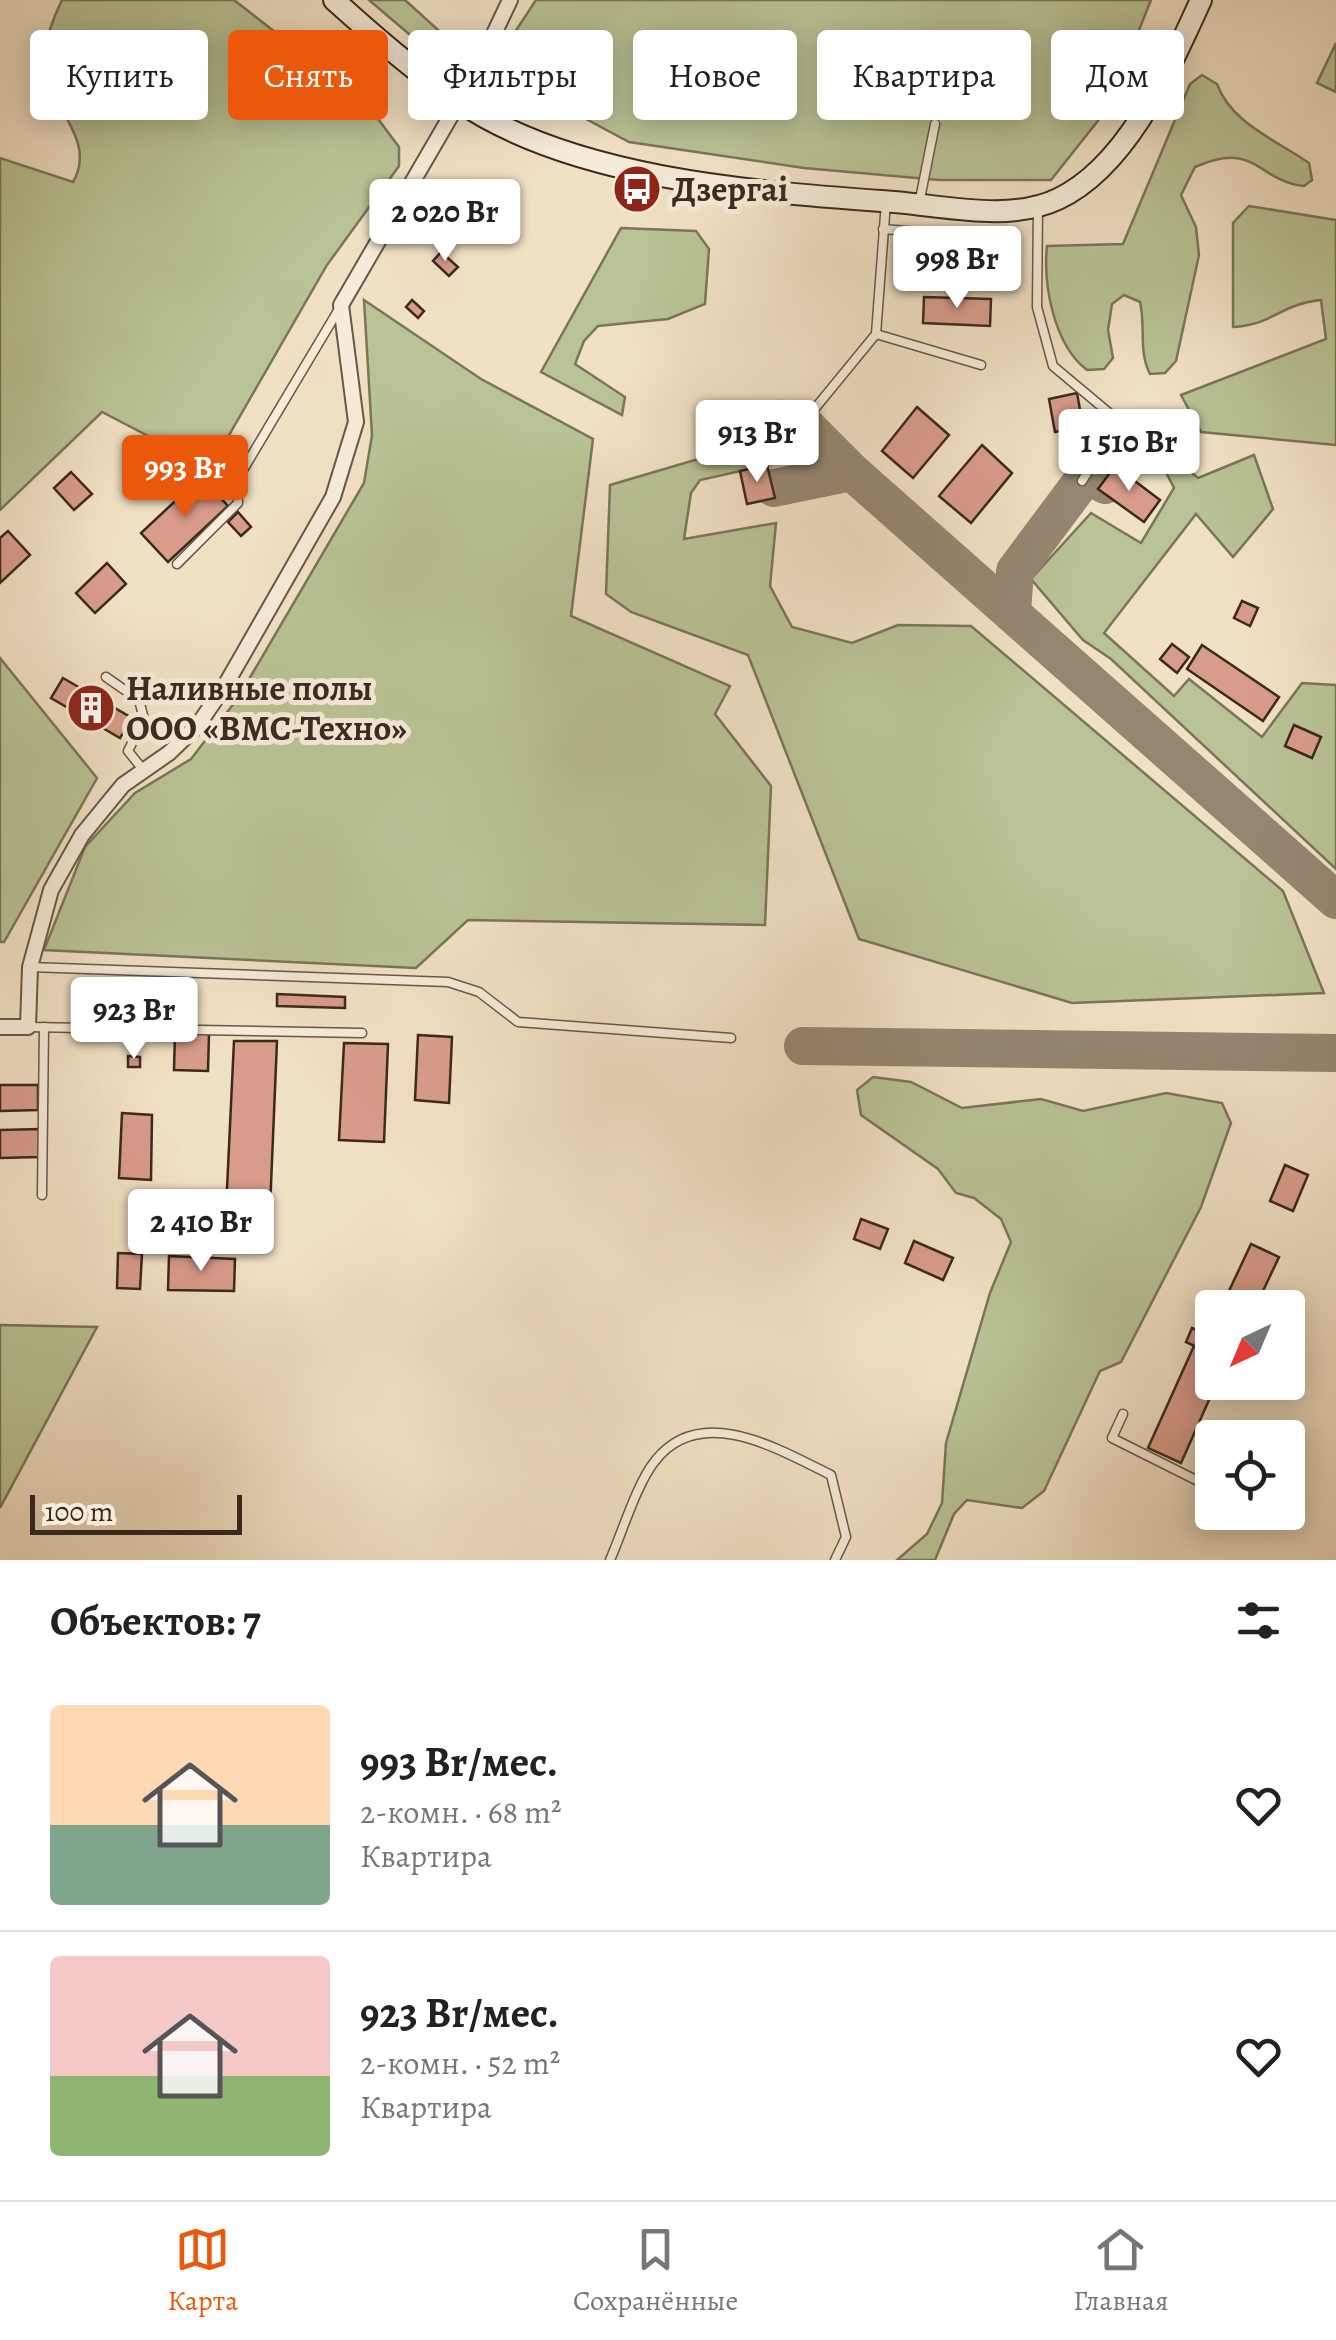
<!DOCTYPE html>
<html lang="ru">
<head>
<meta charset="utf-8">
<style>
  :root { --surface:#fff; --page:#f2f2f2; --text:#222; --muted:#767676; --line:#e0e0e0; --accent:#ea580c }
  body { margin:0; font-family:Alegreya,serif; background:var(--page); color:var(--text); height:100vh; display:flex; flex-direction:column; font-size:38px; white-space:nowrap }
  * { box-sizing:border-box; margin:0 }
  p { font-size:32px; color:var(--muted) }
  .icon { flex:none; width:55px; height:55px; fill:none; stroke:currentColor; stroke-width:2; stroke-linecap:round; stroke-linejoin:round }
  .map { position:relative; height:1560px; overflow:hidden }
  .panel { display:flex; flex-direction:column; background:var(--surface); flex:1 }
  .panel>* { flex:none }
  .guide { position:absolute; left:30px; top:30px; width:1278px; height:90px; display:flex; gap:20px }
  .needle { width:65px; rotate:224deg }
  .buttons { position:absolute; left:1195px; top:1290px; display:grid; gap:20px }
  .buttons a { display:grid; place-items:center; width:110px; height:110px; border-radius:10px; background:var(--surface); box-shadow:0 5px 25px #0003; font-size:50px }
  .scale { position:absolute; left:30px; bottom:25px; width:212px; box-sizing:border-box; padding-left:10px; border:5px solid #3a2a1e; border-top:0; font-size:28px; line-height:35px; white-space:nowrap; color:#3a2a1e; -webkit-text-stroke:8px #f6ecd9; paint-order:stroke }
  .price { position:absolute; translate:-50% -85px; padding:0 22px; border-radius:10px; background:#fff; color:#222; font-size:32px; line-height:65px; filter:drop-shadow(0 2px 5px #0008) }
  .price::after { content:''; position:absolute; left:50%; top:60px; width:30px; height:22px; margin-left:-15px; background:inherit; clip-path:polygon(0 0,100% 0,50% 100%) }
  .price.current { background:var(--accent); color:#fff }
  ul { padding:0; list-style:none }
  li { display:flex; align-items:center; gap:30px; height:250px; padding:0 50px }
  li+li { border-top:2px solid var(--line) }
  li span { display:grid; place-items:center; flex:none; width:280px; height:200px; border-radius:10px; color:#555 }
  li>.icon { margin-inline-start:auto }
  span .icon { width:120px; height:120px; fill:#fffc; stroke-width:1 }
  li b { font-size:42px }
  h2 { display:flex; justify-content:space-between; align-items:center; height:120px; padding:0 50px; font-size:42px }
  .pill { padding:0 35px; border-radius:10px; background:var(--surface); box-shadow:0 5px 25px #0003; font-size:35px; line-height:90px }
  .pill.current { background:var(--accent); color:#fff }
  .menu { display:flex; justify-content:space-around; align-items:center; height:140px; border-top:2px solid var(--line); background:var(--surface); font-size:28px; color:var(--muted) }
  .menu a { display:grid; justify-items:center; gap:5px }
  .menu .current { color:var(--accent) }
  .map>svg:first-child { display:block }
</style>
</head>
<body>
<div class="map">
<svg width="1336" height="1560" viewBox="0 0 1336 1560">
  <rect width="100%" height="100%" fill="#f1e1c4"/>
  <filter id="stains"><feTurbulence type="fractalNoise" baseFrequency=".002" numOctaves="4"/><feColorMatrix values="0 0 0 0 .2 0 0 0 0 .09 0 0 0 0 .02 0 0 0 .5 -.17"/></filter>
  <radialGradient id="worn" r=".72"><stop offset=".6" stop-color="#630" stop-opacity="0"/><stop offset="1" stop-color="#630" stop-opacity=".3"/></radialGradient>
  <!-- green -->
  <g fill="#b9c395" stroke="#7a765a" stroke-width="2.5">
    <path d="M 62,0 L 234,0 L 366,103 L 399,147 L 399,166 L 327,265 L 210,468 L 102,412 L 0,510 L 0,158 L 73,182 C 99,137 43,103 44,60 C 44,42 54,16 62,0 Z"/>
    <polygon points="369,0 405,0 447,38 436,57"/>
    <polygon points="536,0 1151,0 1108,108 1051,180 939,180 804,168 629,142 562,106 530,82 509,41"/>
    <polygon points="1336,43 1336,92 1317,83"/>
    <path d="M 1202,75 L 1217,84 C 1231,123 1276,140 1309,163 L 1312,180 L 1304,186 C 1255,180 1257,140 1195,167 L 1181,195 L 1196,227 L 1199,255 L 1176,361 L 1165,373 L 1150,374 C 1138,351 1146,327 1140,302 L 1124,295 L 1112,304 L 1108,330 L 1113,358 L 1104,369 L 1087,370 C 1054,345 1043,285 1047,246 L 1123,244 L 1190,84 Z"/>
    <path d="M 1249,206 L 1336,220 L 1336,445 L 1201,432 L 1181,395 L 1326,339 L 1321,300 C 1280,304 1273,325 1233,327 L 1233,223 Z"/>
    <polygon points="621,228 696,231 709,249 705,304 668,319 598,326 584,341 575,364 625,397 622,415 541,372"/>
    <polygon points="364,300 481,379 593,439 571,616 730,686 715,714 771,786 765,925 468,920 416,968 44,950 85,847 135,793 191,759 238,698 364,483 372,435"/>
    <polygon points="1148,437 1198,478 1254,455 1273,509 1233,557 1196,514 1104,633 1174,696 1189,679 1262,737 1302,683 1336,685 1336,869 1111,659 1083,640 1031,579 1091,513 1141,543 1174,488"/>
    <polygon points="763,440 776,452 776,463 700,480 691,493 684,539 776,523 770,586 792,627 852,643 898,625 971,626 1283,891 1324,993 1072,1003 859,939 748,655 631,612 606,594 610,485"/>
    <polygon points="0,658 97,778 4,942 0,942"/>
    <polygon points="873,1077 911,1082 962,1108 1041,1099 1083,1111 1166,1093 1222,1103 1231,1123 1201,1207 1121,1362 1100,1371 1044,1491 1022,1508 967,1500 954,1514 935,1560 897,1560 927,1534 942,1503 946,1443 990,1293 1011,1242 1001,1219 974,1198 956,1193 938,1169 861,1115 857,1090"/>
    <polygon points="0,1325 97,1327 0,1508"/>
  </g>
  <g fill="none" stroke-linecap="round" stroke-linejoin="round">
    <!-- taxiway -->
    <g stroke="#968671" stroke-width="38">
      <polyline points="803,423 852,472 1336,900"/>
      <polyline points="774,488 852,472"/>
      <polyline points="1012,611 1015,571 1082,481 1090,476 1105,485"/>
      <polyline points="803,1046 1336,1053"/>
    </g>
  </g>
  <!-- building -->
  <g fill="#d99c8b" stroke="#3a2a1e" stroke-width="2.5">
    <polygon points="441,252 458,267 449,276 433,261"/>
    <polygon points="924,297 991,299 990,326 923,323"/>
    <polygon points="412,300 424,311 418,318 406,307"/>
    <polygon points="1077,393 1083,426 1055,432 1049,399"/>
    <polygon points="917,407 949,435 913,478 882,451"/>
    <polygon points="982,445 1012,473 971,523 939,496"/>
    <polygon points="767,465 775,498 747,504 740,471"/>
    <polygon points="1115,466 1160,500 1144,522 1098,489"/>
    <polygon points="71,472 92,494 74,510 54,488"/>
    <polygon points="201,477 228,506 168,562 141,533"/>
    <polygon points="238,512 251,527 241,536 228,522"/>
    <polygon points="8,531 30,555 0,583 0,538"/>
    <polygon points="107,563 126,584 95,613 76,593"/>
    <polygon points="1242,601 1258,608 1250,626 1234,618"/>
    <polygon points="1172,644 1189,657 1177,673 1160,659"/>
    <polygon points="1202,645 1279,697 1263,721 1187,669"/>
    <polygon points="63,678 132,718 120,738 51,698"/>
    <polygon points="1294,725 1321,737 1312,758 1285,746"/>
    <polygon points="277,994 345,997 345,1008 277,1006"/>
    <polygon points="175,1033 209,1034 208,1071 174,1070"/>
    <polygon points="418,1035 452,1037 449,1103 415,1100"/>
    <polygon points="234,1041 277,1041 269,1233 225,1231"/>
    <polygon points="344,1043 388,1044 384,1142 339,1140"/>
    <polygon points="128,1056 140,1057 140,1067 128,1067"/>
    <polygon points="0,1085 38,1085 38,1110 0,1111"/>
    <polygon points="122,1113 152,1115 151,1180 119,1178"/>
    <polygon points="40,1129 39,1157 0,1158 0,1130"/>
    <polygon points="1285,1165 1308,1175 1293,1211 1270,1201"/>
    <polygon points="861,1219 888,1229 880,1249 854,1239"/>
    <polygon points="914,1241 953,1258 943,1280 905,1263"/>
    <polygon points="1251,1244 1279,1257 1255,1308 1221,1308"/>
    <polygon points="118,1253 142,1254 140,1289 117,1288"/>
    <polygon points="169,1256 235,1259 234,1291 168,1290"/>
    <polygon points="1192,1328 1212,1337 1212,1354 1186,1342"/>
    <polygon points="1194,1346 1212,1354 1212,1382 1217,1382 1181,1463 1148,1448"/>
  </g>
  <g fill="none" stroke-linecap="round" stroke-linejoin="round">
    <!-- lane casing -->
    <g stroke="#685848" stroke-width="11">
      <g id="lane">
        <polyline points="919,204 935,124"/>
        <polyline points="1038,207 1037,307 1053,366 1120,422 1082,481"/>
        <polyline points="883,229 943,234"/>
        <polyline points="876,334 981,365"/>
        <polyline points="803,423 876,334 886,202"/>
        <polyline points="177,564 238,503 237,480 339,309"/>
        <polyline points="106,677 139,700 144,719 128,751 145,772"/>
        <polyline points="30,967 448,982 479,992 518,1022 731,1038"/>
        <polyline points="28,1027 362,1033"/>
        <polyline points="42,1195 44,1027"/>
        <polyline points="1123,1414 1112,1438 1212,1488"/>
        <path d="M 610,1560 C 622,1533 637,1483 655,1461 C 701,1402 780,1450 831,1475 L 846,1537 L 835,1560"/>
      </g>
    </g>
    <!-- street casing -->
    <g stroke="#685848" stroke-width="18">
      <polyline id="street" points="0,1027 28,1027 30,967 51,890 82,835 123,785 169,753 198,725 226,684 333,497 356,422 341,305 474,76 510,0"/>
    </g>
    <!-- secondary casing -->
    <g stroke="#3a2a1e" stroke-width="24">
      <path id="secondary" d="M 334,0 C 373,35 414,71 457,100 C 572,180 758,192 894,202 C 945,206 1010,222 1058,199 C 1129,165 1170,67 1201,0"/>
    </g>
    <!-- lane -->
    <use href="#lane" stroke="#f6ecd9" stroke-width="8"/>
    <!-- street -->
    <use href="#street" stroke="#f6ecd9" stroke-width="14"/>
    <!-- secondary -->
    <use href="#secondary" stroke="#f6ecd9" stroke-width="20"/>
  </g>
  <!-- icons -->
  <defs>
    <g id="bus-disc" transform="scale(2.5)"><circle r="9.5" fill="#8f2418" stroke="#f6ecd9"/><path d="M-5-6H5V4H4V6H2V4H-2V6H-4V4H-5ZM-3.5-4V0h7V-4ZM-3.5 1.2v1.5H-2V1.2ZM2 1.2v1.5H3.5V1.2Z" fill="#fff"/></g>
    <g id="building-disc" transform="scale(2.5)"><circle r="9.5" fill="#8f2418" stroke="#f6ecd9"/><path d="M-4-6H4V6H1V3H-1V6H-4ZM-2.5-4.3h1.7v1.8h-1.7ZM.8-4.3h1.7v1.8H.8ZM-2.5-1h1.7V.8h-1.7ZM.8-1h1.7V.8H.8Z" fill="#fff"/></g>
  </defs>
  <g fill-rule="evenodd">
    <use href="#bus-disc" x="637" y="189"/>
    <use href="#building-disc" x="91" y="708"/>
  </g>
  <g text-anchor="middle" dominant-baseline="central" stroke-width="10" stroke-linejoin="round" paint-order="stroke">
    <!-- poi labels -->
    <g font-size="35" font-weight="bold" fill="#3a2a1e" stroke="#f6ecd9" text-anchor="start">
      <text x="672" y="189">Дзергаі</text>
      <text x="126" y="688">Наливные полы<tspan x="126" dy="40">ООО «ВМС-Техно»</tspan></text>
    </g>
  </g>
  <rect width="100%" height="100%" filter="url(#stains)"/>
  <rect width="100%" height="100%" fill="url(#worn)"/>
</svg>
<div class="buttons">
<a><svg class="needle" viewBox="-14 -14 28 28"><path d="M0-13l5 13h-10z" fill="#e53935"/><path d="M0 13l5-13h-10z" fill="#767676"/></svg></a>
<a><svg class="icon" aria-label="locate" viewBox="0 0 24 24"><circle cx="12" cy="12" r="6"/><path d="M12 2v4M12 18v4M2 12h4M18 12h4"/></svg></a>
</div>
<div class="scale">100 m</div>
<b class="price" style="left:445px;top:264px">2 020 Br</b>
<b class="price" style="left:957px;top:311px">998 Br</b>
<b class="price" style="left:757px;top:485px">913 Br</b>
<b class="price" style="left:1129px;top:494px">1 510 Br</b>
<b class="price current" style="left:185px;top:520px">993 Br</b>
<b class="price" style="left:134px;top:1062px">923 Br</b>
<b class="price" style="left:201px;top:1274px">2 410 Br</b>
<div class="guide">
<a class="pill">Купить</a>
<a class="pill current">Снять</a>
<a class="pill">Фильтры</a>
<a class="pill">Новое</a>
<a class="pill">Квартира</a>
<a class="pill">Дом</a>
</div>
</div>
<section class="panel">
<h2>Объектов: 7<svg class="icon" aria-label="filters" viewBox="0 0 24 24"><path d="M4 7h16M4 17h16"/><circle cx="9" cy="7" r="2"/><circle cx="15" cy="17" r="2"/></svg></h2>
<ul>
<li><span style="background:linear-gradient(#ffd9b3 60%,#7fa58c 0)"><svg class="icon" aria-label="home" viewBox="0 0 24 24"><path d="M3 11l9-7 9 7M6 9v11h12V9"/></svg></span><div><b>993 Br/мес.</b><p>2-комн. · 68 m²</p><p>Квартира</p></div><svg class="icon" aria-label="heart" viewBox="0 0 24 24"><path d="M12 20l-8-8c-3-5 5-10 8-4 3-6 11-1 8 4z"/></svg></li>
<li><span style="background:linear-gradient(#f6c9c9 60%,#8fb573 0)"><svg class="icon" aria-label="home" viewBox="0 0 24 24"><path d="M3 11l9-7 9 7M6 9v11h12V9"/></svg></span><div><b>923 Br/мес.</b><p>2-комн. · 52 m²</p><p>Квартира</p></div><svg class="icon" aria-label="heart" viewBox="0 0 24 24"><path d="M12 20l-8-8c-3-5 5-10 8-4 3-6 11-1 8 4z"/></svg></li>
</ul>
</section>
<nav class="menu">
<a class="current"><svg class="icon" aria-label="map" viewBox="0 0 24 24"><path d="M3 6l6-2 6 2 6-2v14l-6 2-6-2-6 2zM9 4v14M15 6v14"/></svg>Карта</a>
<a><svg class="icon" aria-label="saved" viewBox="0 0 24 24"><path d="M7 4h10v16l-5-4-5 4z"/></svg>Сохранённые</a>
<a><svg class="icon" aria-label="home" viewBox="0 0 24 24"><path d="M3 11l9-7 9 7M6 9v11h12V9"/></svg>Главная</a>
</nav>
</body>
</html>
